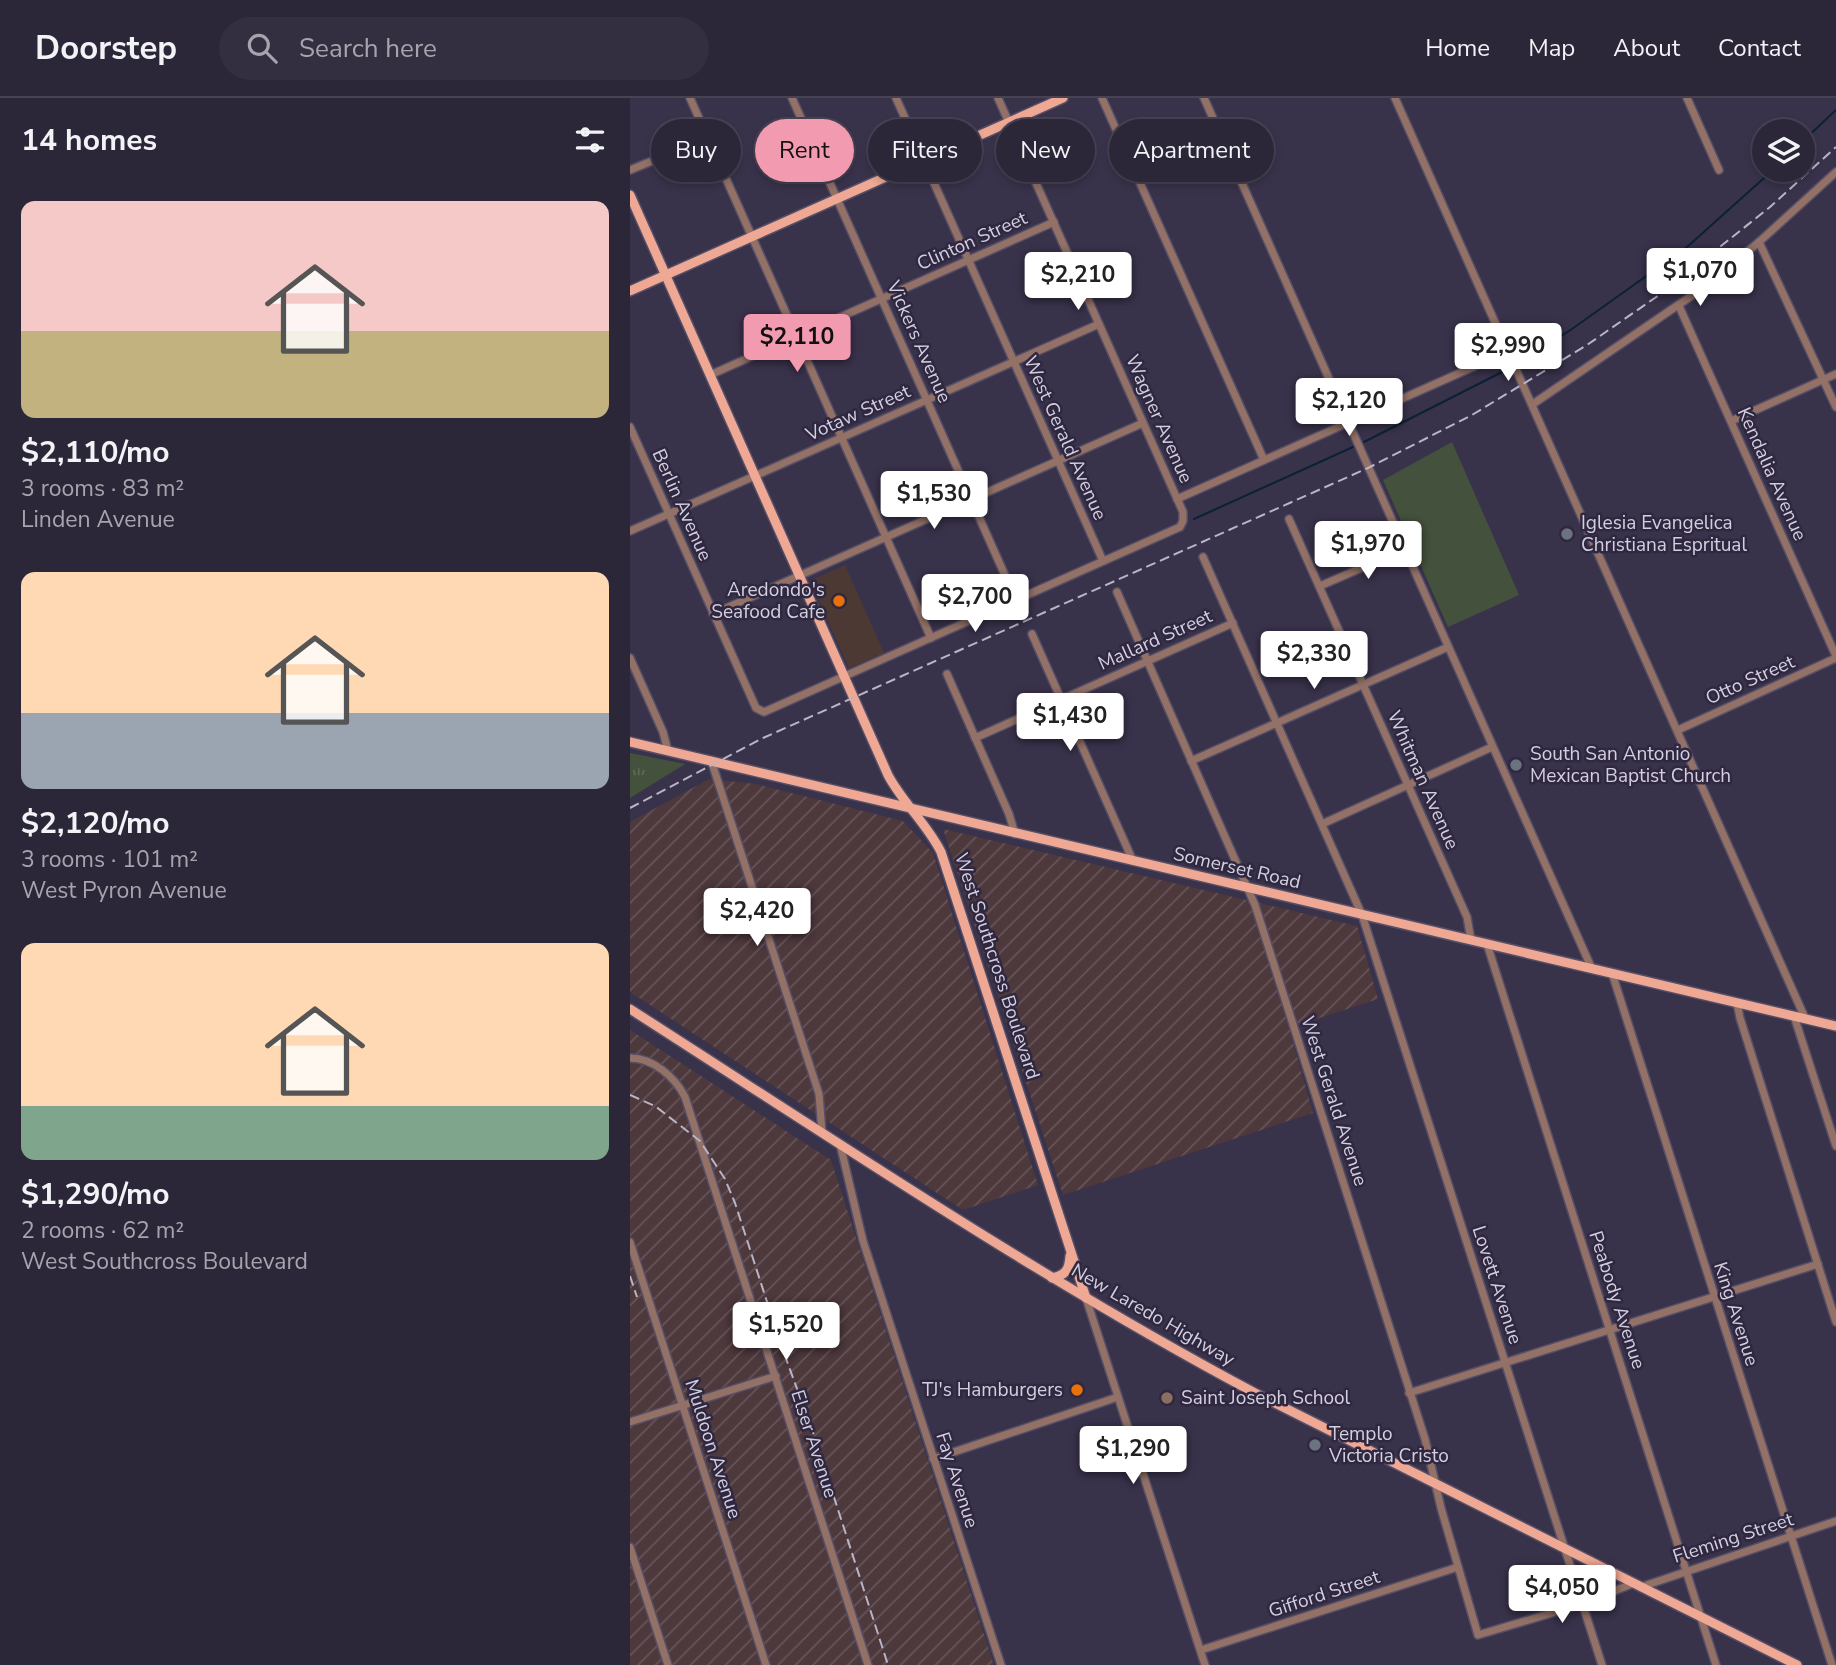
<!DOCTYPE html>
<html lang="en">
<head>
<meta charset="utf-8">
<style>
  :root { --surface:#2b2638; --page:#332e40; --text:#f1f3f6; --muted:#a6a5ae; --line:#474353; --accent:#f29aaf }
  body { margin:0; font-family:"Nunito Sans",sans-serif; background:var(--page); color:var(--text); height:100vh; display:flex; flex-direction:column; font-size:26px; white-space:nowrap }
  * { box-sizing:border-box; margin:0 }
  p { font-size:23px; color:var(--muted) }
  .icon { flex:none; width:38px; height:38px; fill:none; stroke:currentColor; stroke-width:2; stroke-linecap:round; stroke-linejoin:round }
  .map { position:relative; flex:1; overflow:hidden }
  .drawer { display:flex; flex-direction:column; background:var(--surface); width:630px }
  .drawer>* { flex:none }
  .banner { position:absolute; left:21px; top:21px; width:665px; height:63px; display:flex; gap:14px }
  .tools { position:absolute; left:1122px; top:21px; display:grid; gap:14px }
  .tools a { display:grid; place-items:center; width:63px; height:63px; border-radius:50%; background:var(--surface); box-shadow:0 4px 10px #0003,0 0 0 2px var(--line); font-size:35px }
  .price { position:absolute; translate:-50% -60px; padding:0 16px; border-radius:7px; background:#fff; color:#222; font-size:23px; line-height:46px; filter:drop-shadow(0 2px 4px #0008) }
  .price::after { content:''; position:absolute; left:50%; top:42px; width:21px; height:16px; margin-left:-10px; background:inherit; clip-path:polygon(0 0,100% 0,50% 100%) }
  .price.selected { background:var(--accent); color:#111 }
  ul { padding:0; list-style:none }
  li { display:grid; align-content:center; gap:14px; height:371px; padding:0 21px }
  li span { display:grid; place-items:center; height:217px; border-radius:14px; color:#555 }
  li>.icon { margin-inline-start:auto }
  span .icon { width:126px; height:126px; fill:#fffc; stroke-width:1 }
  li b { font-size:30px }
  h2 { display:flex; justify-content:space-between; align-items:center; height:84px; padding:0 21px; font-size:30px }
  .tag { padding:0 24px; border-radius:32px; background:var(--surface); box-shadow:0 4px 10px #0003,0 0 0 2px var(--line); font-size:24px; line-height:63px }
  .tag.selected { background:var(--accent); color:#111 }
  header { display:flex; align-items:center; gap:42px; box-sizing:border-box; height:98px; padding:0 35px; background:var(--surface); border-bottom:2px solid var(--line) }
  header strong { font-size:33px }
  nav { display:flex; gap:38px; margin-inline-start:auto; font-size:24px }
  .search { width:490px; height:63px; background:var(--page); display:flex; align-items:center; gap:18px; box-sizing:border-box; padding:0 24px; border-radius:38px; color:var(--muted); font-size:26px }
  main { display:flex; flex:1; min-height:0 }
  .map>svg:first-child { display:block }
</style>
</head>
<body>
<header>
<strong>Doorstep</strong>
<div class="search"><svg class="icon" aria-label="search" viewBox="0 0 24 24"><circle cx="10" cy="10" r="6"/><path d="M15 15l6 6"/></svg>Search here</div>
<nav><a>Home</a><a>Map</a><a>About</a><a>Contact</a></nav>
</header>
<main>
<section class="drawer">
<h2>14 homes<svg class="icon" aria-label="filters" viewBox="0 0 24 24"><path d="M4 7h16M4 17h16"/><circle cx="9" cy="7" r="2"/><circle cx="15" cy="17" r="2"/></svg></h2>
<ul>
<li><span style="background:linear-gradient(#f6c9c9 60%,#c2b280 0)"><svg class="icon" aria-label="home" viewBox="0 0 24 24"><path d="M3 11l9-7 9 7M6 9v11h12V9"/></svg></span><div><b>$2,110/mo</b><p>3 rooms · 83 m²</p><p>Linden Avenue</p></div></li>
<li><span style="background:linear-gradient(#ffd9b3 65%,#9aa5b1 0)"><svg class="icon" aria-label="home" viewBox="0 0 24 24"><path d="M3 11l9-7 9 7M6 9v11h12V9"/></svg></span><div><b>$2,120/mo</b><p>3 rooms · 101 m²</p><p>West Pyron Avenue</p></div></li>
<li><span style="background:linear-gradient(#ffd9b3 75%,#7fa58c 0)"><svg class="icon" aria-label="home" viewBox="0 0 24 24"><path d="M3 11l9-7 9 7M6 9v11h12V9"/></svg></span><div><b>$1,290/mo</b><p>2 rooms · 62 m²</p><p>West Southcross Boulevard</p></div></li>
</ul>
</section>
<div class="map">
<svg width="1206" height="1567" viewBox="0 0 1206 1567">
  <defs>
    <pattern id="industrial-furrows" width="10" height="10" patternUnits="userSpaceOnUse" patternTransform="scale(1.75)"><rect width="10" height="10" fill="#4d383c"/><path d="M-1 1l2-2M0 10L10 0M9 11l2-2" fill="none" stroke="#665458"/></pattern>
    <pattern id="grass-tufts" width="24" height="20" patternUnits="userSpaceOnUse" patternTransform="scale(1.75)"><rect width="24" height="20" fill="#44513c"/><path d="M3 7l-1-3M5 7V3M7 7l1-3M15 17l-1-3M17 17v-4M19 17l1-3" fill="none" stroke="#5e6958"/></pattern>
  </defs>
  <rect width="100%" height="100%" fill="#39324b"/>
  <!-- commercial -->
  <polygon fill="#4d3934" points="215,467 254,555 219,570 180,483"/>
  <!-- industrial -->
  <g fill="url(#industrial-furrows)">
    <polygon points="79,681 126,686 273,723 303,755 408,1087 333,1112 0,894 0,724"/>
    <polygon points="313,731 727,828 748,901 659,930 683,1015 433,1097"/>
    <polygon points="0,932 201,1062 364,1567 0,1567"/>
  </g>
  <!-- grass -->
  <polygon fill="url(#grass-tufts)" points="0,655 55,666 0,700"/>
  <!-- park -->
  <polygon fill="#44513c" points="822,344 889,497 818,529 753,382"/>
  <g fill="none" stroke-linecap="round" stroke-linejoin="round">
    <!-- stream -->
    <g stroke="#0b2234" stroke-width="2">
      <polyline points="1172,44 1206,12"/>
      <polyline points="892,263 942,231 1057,149 1143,72"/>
      <polyline points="734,344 878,271"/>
      <polyline points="564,421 723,349"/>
    </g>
    <!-- minor casing -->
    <g stroke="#554e66" stroke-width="10">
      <g id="minor">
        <polyline points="60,0 301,540"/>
        <polyline points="162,0 386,502"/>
        <polyline points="266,0 473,463"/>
        <polyline points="472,0 634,362"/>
        <polyline points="574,0 962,871"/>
        <polyline points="765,0 1175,920"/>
        <polyline points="1057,0 1089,72"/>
        <polyline points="44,52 77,38"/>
        <polyline points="0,72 22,63"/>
        <polyline points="1129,144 1206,309"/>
        <polyline points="1049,208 1206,558"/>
        <polyline points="80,277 424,124"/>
        <polyline points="903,306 1073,190 1129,144 1206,74"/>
        <polyline points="1101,323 1206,276"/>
        <polyline points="0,329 126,610 134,614 550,429 553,423 553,414 368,0"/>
        <polyline points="547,401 879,253"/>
        <polyline points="659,421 837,819 841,842"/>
        <polyline points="0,433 469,226"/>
        <polyline points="573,459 732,817 972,1567"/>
        <polyline points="690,488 775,451"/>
        <polyline points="487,494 625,807 795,1341 811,1410 848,1537 952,1506 1004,1485"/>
        <polyline points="83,516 513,325"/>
        <polyline points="402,536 503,763"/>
        <polyline points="0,560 33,634 38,653"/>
        <polyline points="317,576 379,716 385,736"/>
        <polyline points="1048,632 1206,560"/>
        <polyline points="345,640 603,525"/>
        <polyline points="81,662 189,996 192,1034"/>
        <polyline points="561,663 818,549"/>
        <polyline points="692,726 862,649"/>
        <polyline points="857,846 1086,1567"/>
        <polyline points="982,875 1202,1567"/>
        <polyline points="1107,905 1110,920 1206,1224"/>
        <polyline points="1164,918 1206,1048"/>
        <path d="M 0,960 C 23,960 45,979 55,999 L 238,1567"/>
        <polyline points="210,1046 233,1143 371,1567"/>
        <polyline points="0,1144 136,1567"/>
        <polyline points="456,1200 575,1567"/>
        <polyline points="779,1295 1188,1166"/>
        <polyline points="0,1324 146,1278"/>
        <polyline points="303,1361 488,1299"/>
        <polyline points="0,1449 38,1567"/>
        <polyline points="1011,1489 1206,1423"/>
        <polyline points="571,1552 828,1469"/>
      </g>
    </g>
    <!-- major casing -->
    <g stroke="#554e66" stroke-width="12">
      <g id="major">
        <path d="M 0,97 L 258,677 C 273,705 297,726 311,754 L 456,1200"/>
        <polyline points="0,193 433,0"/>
        <polyline points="0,644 1206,928"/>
        <path d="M 0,911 C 206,1043 409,1180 625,1295 L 1167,1567"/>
        <path d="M 422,1180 C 436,1177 439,1172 440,1158"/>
      </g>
    </g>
    <!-- minor -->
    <use href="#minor" stroke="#937166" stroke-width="7"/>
    <!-- major -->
    <use href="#major" stroke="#eea893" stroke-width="9"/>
    <!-- rail -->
    <g stroke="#b9b5c6" stroke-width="2" stroke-dasharray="10 5" stroke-linecap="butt">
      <polyline points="0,710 133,640 738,370 842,317 957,247 1032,195 1140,109 1206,49"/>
      <polyline points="0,997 25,1008 70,1043 95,1081 105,1105 151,1247 184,1337 258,1567"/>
      <polyline points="0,1178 7,1199"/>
    </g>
  </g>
  <!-- markers -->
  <g fill="#6b7280" stroke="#2f2840" stroke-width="2.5">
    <circle cx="937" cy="436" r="7"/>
    <circle cx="886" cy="667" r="7"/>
    <circle cx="685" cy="1347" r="7"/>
  </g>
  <g fill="#e8710a" stroke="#2f2840" stroke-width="2.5">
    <circle cx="209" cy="503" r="7"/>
    <circle cx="447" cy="1292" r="7"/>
  </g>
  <circle fill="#8d6e63" stroke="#2f2840" stroke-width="2.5" cx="537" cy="1300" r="7"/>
  <g text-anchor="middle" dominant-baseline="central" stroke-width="5" stroke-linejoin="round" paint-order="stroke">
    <!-- street labels -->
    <g font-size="19" fill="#d3cfdf" stroke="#2f2840">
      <text transform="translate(342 143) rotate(-24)">Clinton Street</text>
      <text transform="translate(289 244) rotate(66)">Vickers Avenue</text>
      <text transform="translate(228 315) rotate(-24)">Votaw Street</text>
      <text transform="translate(529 321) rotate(66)">Wagner Avenue</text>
      <text transform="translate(435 340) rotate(66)">West Gerald Avenue</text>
      <text transform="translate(1142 376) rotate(66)">Kendalia Avenue</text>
      <text transform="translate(52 407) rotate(66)">Berlin Avenue</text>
      <text transform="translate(525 542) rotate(-24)">Mallard Street</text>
      <text transform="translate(1120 582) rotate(-24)">Otto Street</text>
      <text transform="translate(793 682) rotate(66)">Whitman Avenue</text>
      <text transform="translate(607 770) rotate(13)">Somerset Road</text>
      <text transform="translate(367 868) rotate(72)">West Southcross Boulevard</text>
      <text transform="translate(704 1003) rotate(72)">West Gerald Avenue</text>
      <text transform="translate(867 1187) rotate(72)">Lovett Avenue</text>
      <text transform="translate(987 1202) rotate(72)">Peabody Avenue</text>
      <text transform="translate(1106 1216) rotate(72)">King Avenue</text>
      <text transform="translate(523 1217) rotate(30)">New Laredo Highway</text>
      <text transform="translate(184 1346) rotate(72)">Elser Avenue</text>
      <text transform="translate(83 1351) rotate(72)">Muldoon Avenue</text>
      <text transform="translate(327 1382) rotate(72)">Fay Avenue</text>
      <text transform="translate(1103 1440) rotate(-18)">Fleming Street</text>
      <text transform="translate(694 1496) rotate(-18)">Gifford Street</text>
    </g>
    <!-- poi labels -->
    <g font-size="19" fill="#d3cfdf" stroke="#2f2840" text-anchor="start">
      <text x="951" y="425">Iglesia Evangelica<tspan x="951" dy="22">Christiana Espritual</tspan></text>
      <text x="195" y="492" text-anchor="end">Aredondo's<tspan x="195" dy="22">Seafood Cafe</tspan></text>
      <text x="900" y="656">South San Antonio<tspan x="900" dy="22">Mexican Baptist Church</tspan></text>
      <text x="433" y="1292" text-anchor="end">TJ's Hamburgers</text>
      <text x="551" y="1300">Saint Joseph School</text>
      <text x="699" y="1336">Templo<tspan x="699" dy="22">Victoria Cristo</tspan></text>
    </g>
  </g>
</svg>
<div class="tools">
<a><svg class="icon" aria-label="layers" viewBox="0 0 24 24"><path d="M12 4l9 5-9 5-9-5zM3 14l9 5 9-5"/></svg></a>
</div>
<b class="price" style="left:1070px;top:210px">$1,070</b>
<b class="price" style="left:448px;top:214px">$2,210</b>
<b class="price selected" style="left:167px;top:276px">$2,110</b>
<b class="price" style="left:878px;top:285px">$2,990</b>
<b class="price" style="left:719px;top:340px">$2,120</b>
<b class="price" style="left:304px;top:433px">$1,530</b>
<b class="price" style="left:738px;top:483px">$1,970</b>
<b class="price" style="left:345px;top:536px">$2,700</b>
<b class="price" style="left:684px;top:593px">$2,330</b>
<b class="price" style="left:440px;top:655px">$1,430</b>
<b class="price" style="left:127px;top:850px">$2,420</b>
<b class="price" style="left:156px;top:1264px">$1,520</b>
<b class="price" style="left:503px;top:1388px">$1,290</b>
<b class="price" style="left:932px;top:1527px">$4,050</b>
<div class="banner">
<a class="tag">Buy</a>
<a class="tag selected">Rent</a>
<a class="tag">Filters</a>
<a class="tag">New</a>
<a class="tag">Apartment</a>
</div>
</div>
</main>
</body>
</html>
